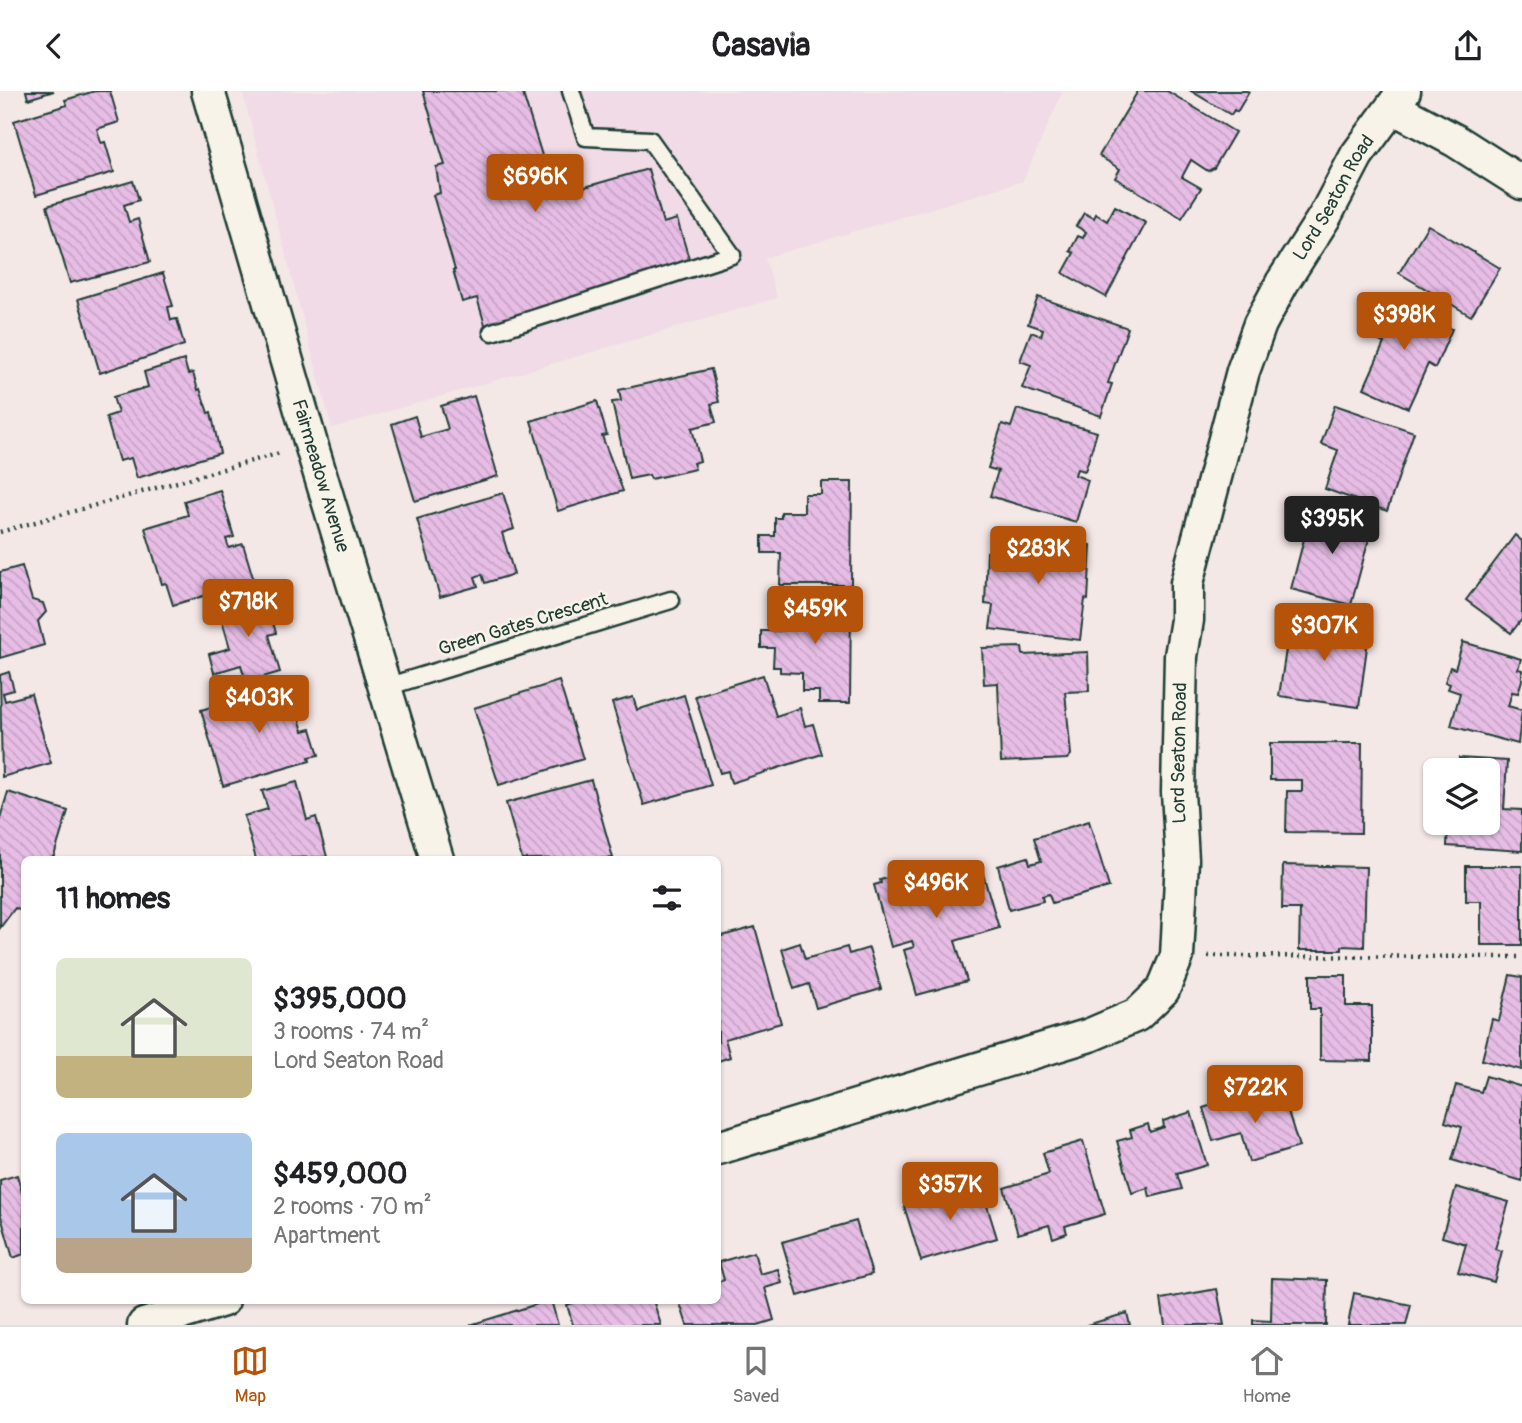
<!DOCTYPE html>
<html lang="en">
<head>
<meta charset="utf-8">
<style>
  :root { --surface:#fff; --page:#f6f6f6; --text:#202124; --muted:#757577; --line:#e0e0e0; --accent:#b45309 }
  body { margin:0; font-family:Pangolin,sans-serif; background:var(--page); color:var(--text); height:100vh; display:flex; flex-direction:column; font-size:26px; white-space:nowrap }
  * { box-sizing:border-box; margin:0 }
  p { font-size:23px; color:var(--muted) }
  .icon { flex:none; width:38px; height:38px; fill:none; stroke:currentColor; stroke-width:2; stroke-linecap:round; stroke-linejoin:round }
  .map { position:relative; flex:1; overflow:hidden }
  .drawer { position:absolute; left:21px; top:765px; width:700px; height:448px; display:flex; flex-direction:column; background:var(--surface); border-radius:10px; box-shadow:0 2px 5px #0004 }
  .drawer>* { flex:none }
  .tools { position:absolute; left:1423px; top:667px; display:grid; gap:14px }
  .tools a { display:grid; place-items:center; width:77px; height:77px; border-radius:10px; background:var(--surface); box-shadow:0 2px 5px #0004; font-size:35px }
  .price { position:absolute; translate:-50% -60px; padding:0 16px; border-radius:7px; background:var(--accent); color:#fff; font-size:23px; line-height:46px; filter:drop-shadow(0 2px 4px #0008) }
  .price::after { content:''; position:absolute; left:50%; top:42px; width:21px; height:16px; margin-left:-10px; background:inherit; clip-path:polygon(0 0,100% 0,50% 100%) }
  .price.selected { background:#222; color:#fff }
  ul { padding:0; list-style:none }
  li { display:flex; align-items:center; gap:21px; height:175px; padding:0 35px }
  li span { display:grid; place-items:center; flex:none; width:196px; height:140px; border-radius:10px; color:#555 }
  li>.icon { margin-inline-start:auto }
  span .icon { width:84px; height:84px; fill:#fffc; stroke-width:1 }
  li b { font-size:30px }
  h2 { display:flex; justify-content:space-between; align-items:center; height:84px; padding:0 35px; font-size:30px }
  header { display:flex; justify-content:space-between; align-items:center; height:91px; padding:0 35px; background:var(--surface); font-size:32px; font-weight:700 }
  .dock { display:flex; justify-content:space-around; align-items:center; height:98px; border-top:2px solid var(--line); background:var(--surface); font-size:19px; color:var(--muted) }
  .dock a { display:grid; justify-items:center; gap:4px }
  .dock .selected { color:var(--accent) }
  .map>svg:first-child { display:block }
</style>
</head>
<body>
<header><svg class="icon" aria-label="back" viewBox="0 0 24 24"><path d="M15 5l-7 7 7 7"/></svg>Casavia<svg class="icon" aria-label="share" viewBox="0 0 24 24"><path d="M12 15V3M7 8l5-5 5 5M5 13v7h14v-7"/></svg></header>
<div class="map">
<svg width="1522" height="1234" viewBox="0 0 1522 1234">
  <defs>
    <pattern id="building-back-hatch" width="6" height="6" patternUnits="userSpaceOnUse" patternTransform="scale(1.75)"><rect width="6" height="6" fill="#e7bde5"/><path d="M-1 5l2 2M0 0l6 6M5-1l2 2" fill="none" stroke="#c6a3c5"/></pattern>
  </defs>
  <rect width="100%" height="100%" fill="#f4e8e7"/>
  <filter id="ink" filterUnits="userSpaceOnUse"><feTurbulence type="fractalNoise" baseFrequency=".0143" numOctaves="2"/><feDisplacementMap in="SourceGraphic" scale="14" xChannelSelector="R" yChannelSelector="G"/><feConvolveMatrix kernelMatrix="1 2 1 2 8 2 1 2 1" color-interpolation-filters="sRGB"/></filter>
  <g filter="url(#ink)">
    <!-- built -->
    <polygon fill="#f0dbe6" points="242,0 1063,0 1023,90 765,167 777,207 332,337"/>
    <!-- building -->
    <g fill="url(#building-back-hatch)" stroke="#1f3d34" stroke-width="2">
      <polygon points="26,0 54,0 28,8"/>
      <polygon points="95,0 110,0 119,31 97,38 101,52 105,51 114,81 36,104 14,30 67,14 65,9"/>
      <polygon points="423,0 522,0 553,100 576,93 578,98 648,78 663,132 677,128 690,171 547,214 549,218 486,237 477,207 462,211 453,179 455,179 433,104 440,102 436,76 445,74"/>
      <polygon points="1138,0 1167,0 1235,41 1214,77 1208,80 1191,69 1182,86 1201,97 1182,127 1115,87 1120,78 1099,65"/>
      <polygon points="1191,0 1247,0 1249,1 1237,21 1234,19 1231,24"/>
      <polygon points="133,90 139,109 124,114 129,131 138,128 150,171 70,192 47,115"/>
      <polygon points="1115,115 1146,132 1106,206 1063,182 1074,162 1070,160 1078,145 1083,147 1086,141 1076,135 1084,122 1094,127 1096,123 1107,130"/>
      <polygon points="1428,134 1500,177 1471,225 1399,182"/>
      <polygon points="163,182 173,215 168,216 171,229 177,228 184,254 100,282 78,208"/>
      <polygon points="1038,206 1128,237 1108,292 1112,293 1101,325 1022,297 1031,274 1020,270 1031,241 1041,245 1043,238 1028,233"/>
      <polygon points="1383,208 1452,238 1435,277 1428,273 1408,317 1364,297 1384,252 1367,245"/>
      <polygon points="184,269 188,283 193,282 198,299 200,298 208,322 211,321 220,362 137,387 131,367 119,370 106,326 118,322 113,306 148,296 144,281"/>
      <polygon points="711,278 719,311 711,313 716,331 692,337 700,370 693,372 695,378 651,388 649,384 629,388 612,311 621,310 619,299"/>
      <polygon points="474,305 498,385 415,410 392,333 415,325 421,346 448,338 441,315"/>
      <polygon points="597,310 607,344 602,345 623,400 558,420 531,330"/>
      <polygon points="1335,314 1414,341 1387,420 1325,398 1338,359 1321,353"/>
      <polygon points="1017,318 1097,341 1085,380 1077,378 1075,384 1088,389 1076,431 990,405 998,380 988,377 1002,333 1011,336"/>
      <polygon points="821,391 852,391 851,494 780,494 781,462 762,462 762,445 775,445 775,427 781,427 781,421 804,421 804,403 821,403"/>
      <polygon points="220,399 234,446 226,448 229,457 243,453 254,490 173,514 166,492 162,493 145,437 188,424 184,410"/>
      <polygon points="503,402 514,438 502,442 514,483 485,492 482,483 475,486 478,495 440,506 417,428"/>
      <polygon points="1312,417 1373,433 1351,514 1291,498"/>
      <polygon points="1005,440 1091,454 1088,509 1085,508 1080,549 990,538 993,514 985,513 987,461 1002,463"/>
      <polygon points="1515,444 1522,450 1522,528 1511,542 1466,509"/>
      <polygon points="22,475 32,509 43,512 46,521 38,530 44,554 0,567 0,481"/>
      <polygon points="265,502 276,542 269,544 280,581 246,591 241,574 214,582 209,563 230,557 218,515"/>
      <polygon points="780,509 851,509 850,612 819,612 819,600 802,600 802,582 780,581 780,576 773,576 774,557 761,557 761,540 780,540"/>
      <polygon points="1291,525 1321,530 1321,534 1369,541 1359,616 1279,605"/>
      <polygon points="1463,551 1521,568 1518,578 1522,579 1522,589 1518,602 1512,601 1508,615 1522,619 1518,653 1451,635 1460,602 1448,598 1450,593 1445,591 1450,576 1455,578"/>
      <polygon points="1022,556 1023,564 1088,561 1089,600 1065,601 1071,664 1067,668 1001,671 998,592 984,593 982,557"/>
      <polygon points="9,581 14,599 3,602 5,610 31,603 51,672 2,686 0,584"/>
      <polygon points="763,584 776,625 800,617 805,635 813,633 822,663 731,692 728,680 720,682 695,605"/>
      <polygon points="559,590 583,668 499,694 474,617"/>
      <polygon points="288,594 290,598 299,595 306,619 297,621 303,640 311,638 319,664 309,666 310,670 223,695 201,619"/>
      <polygon points="684,604 711,694 644,714 612,612 633,606 637,619"/>
      <polygon points="1270,652 1362,652 1361,742 1286,741 1287,700 1302,700 1302,689 1270,689"/>
      <polygon points="1459,667 1507,670 1504,718 1522,719 1522,760 1447,755 1448,732 1488,732 1488,679 1458,679"/>
      <polygon points="591,689 613,767 522,768 506,712"/>
      <polygon points="297,691 307,729 316,726 327,766 256,768 244,725 268,718 262,700"/>
      <polygon points="8,701 68,720 54,765 48,768 24,768 24,821 15,817 0,837 0,727"/>
      <polygon points="1089,730 1109,796 1052,812 1049,803 1042,805 1043,810 1009,819 998,775 1028,766 1030,773 1041,770 1034,747"/>
      <polygon points="944,773 947,782 980,773 999,837 955,850 967,890 917,904 904,859 914,856 912,850 891,856 874,794 881,792 880,789"/>
      <polygon points="1283,774 1366,776 1364,856 1342,855 1342,859 1299,859 1300,818 1282,818"/>
      <polygon points="1466,775 1522,775 1522,854 1481,854 1481,810 1466,810"/>
      <polygon points="755,836 781,932 725,948 730,966 718,970 718,846"/>
      <polygon points="800,852 805,868 847,856 849,863 869,857 881,898 816,917 809,893 794,898 782,858"/>
      <polygon points="1310,884 1346,884 1346,915 1372,915 1372,970 1320,969 1320,918 1310,918"/>
      <polygon points="1510,884 1522,886 1522,979 1482,969 1492,928 1499,930"/>
      <polygon points="1486,985 1522,996 1522,1090 1452,1069 1462,1036 1445,1031 1456,994 1481,1001"/>
      <polygon points="1282,1001 1299,1056 1249,1071 1241,1042 1213,1050 1203,1017 1231,1008 1233,1016"/>
      <polygon points="1191,1021 1207,1074 1177,1083 1182,1098 1150,1106 1148,1097 1132,1102 1117,1050 1132,1046 1130,1039 1148,1033 1150,1041 1164,1036 1163,1030"/>
      <polygon points="1083,1050 1105,1123 1065,1135 1067,1142 1053,1147 1049,1134 1018,1143 1004,1097 1049,1083 1043,1062"/>
      <polygon points="17,1084 24,1109 24,1163 13,1167 0,1122 0,1089"/>
      <polygon points="980,1092 997,1147 921,1170 904,1115"/>
      <polygon points="1456,1096 1509,1111 1495,1158 1502,1160 1494,1191 1458,1181 1466,1153 1442,1146"/>
      <polygon points="856,1130 872,1183 798,1205 782,1151"/>
      <polygon points="754,1161 760,1183 778,1178 782,1192 765,1197 774,1229 758,1234 687,1234 679,1209 718,1209 718,1191 724,1189 719,1171"/>
      <polygon points="1272,1187 1327,1189 1326,1234 1253,1234 1253,1229 1271,1230"/>
      <polygon points="1217,1198 1224,1234 1165,1234 1161,1208"/>
      <polygon points="1354,1202 1411,1214 1406,1234 1348,1234"/>
      <polygon points="551,1209 558,1234 470,1234 550,1209"/>
      <polygon points="581,1209 653,1209 661,1234 573,1234 567,1214"/>
      <polygon points="1127,1222 1130,1234 1087,1234"/>
    </g>
    <g fill="none" stroke-linecap="round" stroke-linejoin="round">
      <!-- lane casing -->
      <g stroke="#1f3d34" stroke-width="21">
        <g id="lane">
          <polyline points="492,241 732,164 650,49 586,46 571,0"/>
          <polyline points="386,596 671,509"/>
        </g>
      </g>
      <!-- street casing -->
      <g stroke="#1f3d34" stroke-width="37">
        <g id="street">
          <path id="s1" d="M 208,0 L 311,353 L 437,768"/>
          <polyline points="1394,17 1456,50 1522,92"/>
          <path id="s2" d="M 718,1057 L 1090,944 L 1137,924 L 1163,899 L 1177,865 L 1182,769 L 1178,701 L 1181,565 L 1187,529 L 1187,492 L 1243,280 L 1260,233 L 1282,192 L 1325,125 L 1357,64 L 1404,0"/>
          <polyline points="144,1234 223,1209"/>
        </g>
      </g>
      <!-- path -->
      <g stroke="#1f3d34" stroke-width="4.5" stroke-dasharray="2 5" stroke-linecap="butt">
        <polyline points="0,441 280,362"/>
        <polyline points="1208,865 1522,866"/>
      </g>
      <!-- lane -->
      <use href="#lane" stroke="#f7f3e8" stroke-width="16"/>
      <!-- street -->
      <use href="#street" stroke="#f7f3e8" stroke-width="32"/>
    </g>
  </g>
  <g text-anchor="middle" dominant-baseline="central" stroke-width="5" stroke-linejoin="round" paint-order="stroke">
    <!-- street labels -->
    <g font-size="19" fill="#1f3d34" stroke="#f7f3e8">
      <text stroke="none"><textPath href="#s2" startOffset="1302">Lord Seaton Road</textPath></text>
      <text stroke="none"><textPath href="#s1" startOffset="401">Fairmeadow Avenue</textPath></text>
      <text transform="translate(523 533) rotate(-17)">Green Gates Crescent</text>
      <text stroke="none"><textPath href="#s2" startOffset="716">Lord Seaton Road</textPath></text>
    </g>
  </g>
</svg>
<div class="tools">
<a><svg class="icon" aria-label="layers" viewBox="0 0 24 24"><path d="M12 4l9 5-9 5-9-5zM3 14l9 5 9-5"/></svg></a>
</div>
<b class="price" style="left:535px;top:123px">$696K</b>
<b class="price" style="left:1404px;top:261px">$398K</b>
<b class="price selected" style="left:1332px;top:465px">$395K</b>
<b class="price" style="left:1038px;top:495px">$283K</b>
<b class="price" style="left:248px;top:548px">$718K</b>
<b class="price" style="left:815px;top:555px">$459K</b>
<b class="price" style="left:1324px;top:572px">$307K</b>
<b class="price" style="left:259px;top:644px">$403K</b>
<b class="price" style="left:936px;top:829px">$496K</b>
<b class="price" style="left:1255px;top:1034px">$722K</b>
<b class="price" style="left:950px;top:1131px">$357K</b>
<section class="drawer">
<h2>11 homes<svg class="icon" aria-label="filters" viewBox="0 0 24 24"><path d="M4 7h16M4 17h16"/><circle cx="9" cy="7" r="2"/><circle cx="15" cy="17" r="2"/></svg></h2>
<ul>
<li><span style="background:linear-gradient(#dfe7d0 70%,#c2b280 0)"><svg class="icon" aria-label="home" viewBox="0 0 24 24"><path d="M3 11l9-7 9 7M6 9v11h12V9"/></svg></span><div><b>$395,000</b><p>3 rooms · 74 m²</p><p>Lord Seaton Road</p></div></li>
<li><span style="background:linear-gradient(#a9c7e8 75%,#b9a48a 0)"><svg class="icon" aria-label="home" viewBox="0 0 24 24"><path d="M3 11l9-7 9 7M6 9v11h12V9"/></svg></span><div><b>$459,000</b><p>2 rooms · 70 m²</p><p>Apartment</p></div></li>
</ul>
</section>
</div>
<nav class="dock">
<a class="selected"><svg class="icon" aria-label="map" viewBox="0 0 24 24"><path d="M3 6l6-2 6 2 6-2v14l-6 2-6-2-6 2zM9 4v14M15 6v14"/></svg>Map</a>
<a><svg class="icon" aria-label="saved" viewBox="0 0 24 24"><path d="M7 4h10v16l-5-4-5 4z"/></svg>Saved</a>
<a><svg class="icon" aria-label="home" viewBox="0 0 24 24"><path d="M3 11l9-7 9 7M6 9v11h12V9"/></svg>Home</a>
</nav>
</body>
</html>
